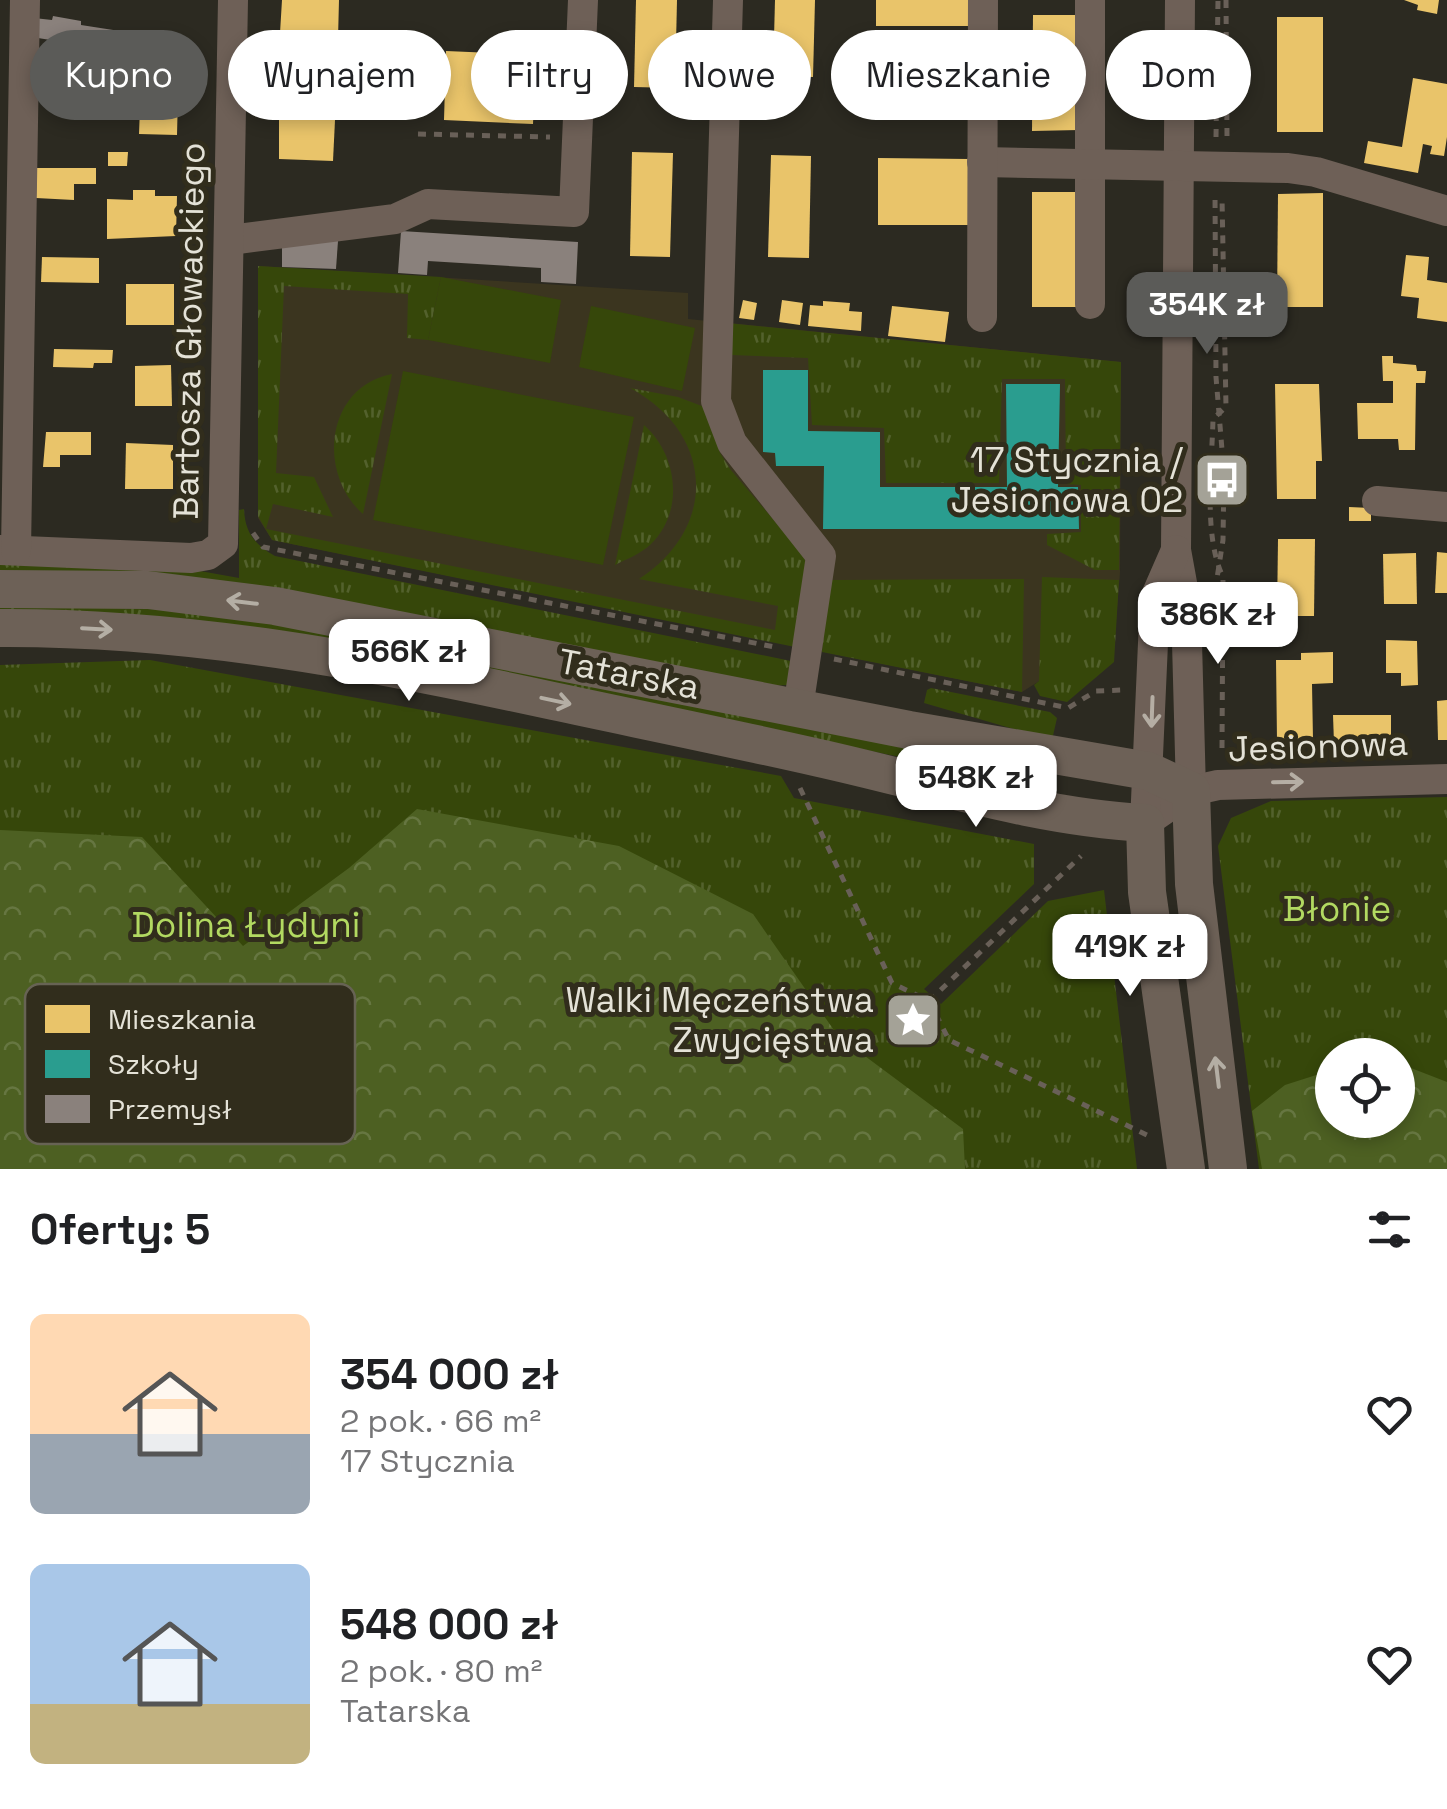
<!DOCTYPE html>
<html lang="pl">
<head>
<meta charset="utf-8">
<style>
  :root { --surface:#fff; --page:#f2f2f2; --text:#202124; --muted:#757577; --accent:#5b5b58 }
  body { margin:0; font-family:"Space Grotesk",sans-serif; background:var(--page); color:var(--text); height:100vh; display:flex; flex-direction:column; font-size:38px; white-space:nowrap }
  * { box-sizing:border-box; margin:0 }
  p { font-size:32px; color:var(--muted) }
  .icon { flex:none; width:55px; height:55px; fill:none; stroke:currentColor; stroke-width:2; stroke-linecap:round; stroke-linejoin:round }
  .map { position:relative; height:1169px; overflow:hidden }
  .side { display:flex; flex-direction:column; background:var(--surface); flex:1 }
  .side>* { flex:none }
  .top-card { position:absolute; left:30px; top:30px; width:1388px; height:90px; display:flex; gap:20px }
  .buttons { position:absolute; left:1315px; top:1038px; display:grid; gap:20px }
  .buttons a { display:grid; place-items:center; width:100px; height:100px; border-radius:50%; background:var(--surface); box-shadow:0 5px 15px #0003; font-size:50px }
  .price { position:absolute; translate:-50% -85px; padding:0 22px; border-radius:20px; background:#fff; color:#222; font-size:32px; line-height:65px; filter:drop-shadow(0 2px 5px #0008) }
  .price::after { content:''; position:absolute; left:50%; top:60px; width:30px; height:22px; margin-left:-15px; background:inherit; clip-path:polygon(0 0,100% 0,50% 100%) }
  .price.selected { background:var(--accent); color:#fff }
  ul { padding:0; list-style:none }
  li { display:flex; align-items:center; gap:30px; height:250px; padding:0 30px }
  li span { display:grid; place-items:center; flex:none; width:280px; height:200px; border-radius:15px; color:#555 }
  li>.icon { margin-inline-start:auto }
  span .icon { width:120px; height:120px; fill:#fffc; stroke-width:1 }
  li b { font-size:42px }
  h2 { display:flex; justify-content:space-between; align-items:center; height:120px; padding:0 30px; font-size:42px }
  .tag { padding:0 35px; border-radius:45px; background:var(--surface); box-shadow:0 5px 15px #0003; font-size:35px; line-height:90px }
  .tag.selected { background:var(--accent); color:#fff }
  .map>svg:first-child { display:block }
</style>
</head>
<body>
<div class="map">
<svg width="1447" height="1169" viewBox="0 0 1447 1169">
  <defs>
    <pattern id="grass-tufts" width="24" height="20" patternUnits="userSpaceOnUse" patternTransform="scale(2.5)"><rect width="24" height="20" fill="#36470a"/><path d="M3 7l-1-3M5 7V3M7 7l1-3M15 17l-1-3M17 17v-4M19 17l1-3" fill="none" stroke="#53612d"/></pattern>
    <pattern id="forest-crowns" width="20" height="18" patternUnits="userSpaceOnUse" patternTransform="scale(2.5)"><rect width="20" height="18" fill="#4d6022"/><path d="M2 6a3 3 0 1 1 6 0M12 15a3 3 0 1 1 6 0" fill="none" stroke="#667641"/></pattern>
  </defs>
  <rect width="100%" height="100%" fill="#2c2a21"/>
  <!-- built -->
  <polygon fill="#3b351f" points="258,266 688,293 688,319 1121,362 1120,573 1115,633 1022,692 272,540 258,518"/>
  <!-- grass -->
  <g fill="url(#grass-tufts)" fill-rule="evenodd">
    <path d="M 258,266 L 441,277 L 428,340 L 407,338 L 408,294 L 284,286 L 276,473 L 314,477 L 333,517 L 273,504 L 266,529 L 775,630 L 778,606 L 639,579 C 719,527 714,433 630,388 L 678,397 L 707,408 L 720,453 L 730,469 L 802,553 L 807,565 L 800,648 L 272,540 L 258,516 Z"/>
    <polygon points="727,323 1121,362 1119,570 1095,570 1047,545 1047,534 1081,532 1081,485 1066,484 1065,379 1002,379 999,483 886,483 884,428 812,425 808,358 732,355 726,351"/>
    <path d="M 392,374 L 363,514 C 317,474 325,387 392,374 Z"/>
    <path d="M 644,425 C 678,455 685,512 650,545 C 640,554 627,559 615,565 Z"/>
    <path d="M 244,509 C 245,533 255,545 275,556 L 796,662 L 787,685 L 770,686 L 0,573 L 0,563 L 200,571 L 239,578 L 239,510 Z"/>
    <polygon points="1042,577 1119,580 1114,662 1067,702 1040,696 1034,685 1039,681"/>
    <polygon points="1024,579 1022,692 822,652 830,580"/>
    <polygon points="0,604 177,610 370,638 1048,771 1045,787 349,643 247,626 154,616 0,613"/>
    <polygon points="150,660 781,776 794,798 1034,844 1034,884 924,989 941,1004 1048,901 1104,890 1137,1169 0,1169 0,665"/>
    <polygon points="931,688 1050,712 1057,718 1052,740 924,703 927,690"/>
    <path d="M 1447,797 L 1447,1169 L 1259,1169 L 1218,846 L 1231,818 L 1271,801 ZM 1332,1055 L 1398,1055 L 1398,1120 L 1332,1120 Z"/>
  </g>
  <!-- forest -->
  <g fill="url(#forest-crowns)">
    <polygon points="417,809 619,846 753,914 838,1036 963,1129 965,1169 0,1169 0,830 142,837 243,946 349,868"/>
    <polygon points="1398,1063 1447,1082 1447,1169 1262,1169 1252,1111 1285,1085 1332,1070 1332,1120 1398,1120"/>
  </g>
  <!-- pitch -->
  <g fill="#36470a">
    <polygon points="441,277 561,300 550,363 428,340"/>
    <polygon points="591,306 695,328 682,391 579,367"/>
    <polygon points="403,371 634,417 603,565 373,520"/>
  </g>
  <!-- homes -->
  <g fill="#e9c46a">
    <polygon points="282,0 339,0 338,39 305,37 304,67 278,66"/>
    <polygon points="636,0 677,0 675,88 634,87"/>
    <polygon points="775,0 815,0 813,77 773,76"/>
    <rect x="876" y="0" width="92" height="26"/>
    <polygon points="1404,0 1439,0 1437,14 1417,10 1418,5"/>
    <polygon points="1033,15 1079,15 1079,130 1032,131"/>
    <rect x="1277" y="17" width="46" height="115"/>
    <polygon points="446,51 536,55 533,124 444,120"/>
    <polygon points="63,52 104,54 104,71 63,70"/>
    <polygon points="193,68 203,68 203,94 192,93"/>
    <polygon points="1413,78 1447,84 1447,137 1444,156 1430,154 1432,146 1423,144 1418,173 1364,163 1368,141 1402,147"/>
    <polygon points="135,92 178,94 177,135 139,134 140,107 135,107"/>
    <polygon points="279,118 335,120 333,161 279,159"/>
    <polygon points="108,152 128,152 127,166 108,166"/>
    <polygon points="632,152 673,153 670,257 630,256"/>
    <polygon points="771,155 811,156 809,258 768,257"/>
    <polygon points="878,158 969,159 969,225 878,225"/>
    <polygon points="37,168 96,168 96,184 74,184 74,200 36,198"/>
    <polygon points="133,190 155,190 155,196 177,196 176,236 107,239 107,199 133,200"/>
    <rect x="1032" y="192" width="47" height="115"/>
    <polygon points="1323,193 1323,307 1277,307 1278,194"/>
    <polygon points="1406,255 1429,257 1427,280 1447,283 1447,322 1417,318 1419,298 1401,296"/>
    <polygon points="42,257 99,258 99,283 41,282"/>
    <rect x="126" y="284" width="48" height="41"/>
    <polygon points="743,300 757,303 754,320 739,318"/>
    <polygon points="782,300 803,303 800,325 779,322"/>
    <polygon points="823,301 850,303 849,311 862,312 861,331 808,326 810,305 823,306"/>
    <polygon points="892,306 949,312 945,342 888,336"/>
    <polygon points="54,349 113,350 112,363 94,363 93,368 53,367"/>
    <polygon points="1382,356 1393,356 1393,363 1416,365 1417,371 1426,371 1425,383 1416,383 1415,450 1399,450 1398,439 1358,439 1357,403 1393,403 1393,381 1383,381"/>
    <polygon points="171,365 172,406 135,406 135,366"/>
    <polygon points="1275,384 1319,384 1322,461 1316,461 1316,499 1277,499"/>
    <polygon points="46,432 91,432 91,455 60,455 60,467 43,467"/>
    <polygon points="126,443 173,445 173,489 125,489"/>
    <polygon points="1349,507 1371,508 1371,521 1349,521"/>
    <polygon points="1278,539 1315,539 1314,616 1277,616"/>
    <polygon points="1437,552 1447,553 1447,593 1435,593"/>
    <polygon points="1416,553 1417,604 1384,604 1383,554"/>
    <polygon points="1386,640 1417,641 1418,685 1401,686 1401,673 1386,673"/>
    <polygon points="1333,652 1333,683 1312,684 1313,740 1277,741 1276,660 1301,660 1301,653"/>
    <polygon points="1447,700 1447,740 1438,740 1437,701"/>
    <polygon points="1333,715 1391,715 1391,742 1334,743"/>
  </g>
  <!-- schools -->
  <polygon fill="#2a9d8f" points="763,370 808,370 808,431 880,432 880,487 1007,487 1006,384 1060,384 1058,487 1078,487 1079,529 823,529 824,466 776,466 775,453 763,452"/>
  <!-- industry -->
  <g fill="#8a817c">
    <polygon points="53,16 81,21 81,25 152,36 150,52 124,48 123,52 32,37 34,18 52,20"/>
    <polygon points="359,80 378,80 377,108 369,108 360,101"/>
    <polygon points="401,231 578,242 576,284 541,282 541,268 428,261 427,275 398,273"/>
    <polygon points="282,239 338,241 336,269 282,267"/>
  </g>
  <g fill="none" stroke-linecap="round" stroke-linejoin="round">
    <!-- path -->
    <g stroke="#696058" stroke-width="5" stroke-dasharray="8 8" stroke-linecap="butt">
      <polyline points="1226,0 1227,136"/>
      <polyline points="418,134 550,137"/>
      <polyline points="1216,137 1218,0"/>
      <polyline points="253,533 263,547 780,648"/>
      <polyline points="1215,591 1223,540 1224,474 1216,377 1215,193"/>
      <polyline points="834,659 1068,708 1096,691 1123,690"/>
      <path d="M 1222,748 L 1223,577 C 1203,536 1212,465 1213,419 L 1226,407 L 1222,197"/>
      <polyline points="800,788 892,983 929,1001 949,1040 1147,1135"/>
      <polyline points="929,1001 1081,856"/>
    </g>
    <!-- minor -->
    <g stroke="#6e6057" stroke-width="30">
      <polyline points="728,0 716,401 732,443 821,556 798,708"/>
      <polyline points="1090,0 1090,304"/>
      <polyline points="1180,0 1176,550 1186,605 1191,791"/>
      <polyline points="982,162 1288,168 1316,172 1447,211"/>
      <polyline points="230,240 395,219 428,204 574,212 583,0"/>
      <polyline points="982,317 983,0"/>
      <polyline points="1377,501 1447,507"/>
      <polyline points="0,550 191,558 208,555 223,544 233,0"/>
      <polyline points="16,550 25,0"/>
      <polyline points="1145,823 1191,791 1218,785 1447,779"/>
      <polyline points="1145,823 1155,598 1176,550"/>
    </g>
    <!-- major -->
    <g stroke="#6d6157" stroke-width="38">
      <polyline points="0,589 148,590 275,606 909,730 1148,771 1191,791 1194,884 1228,1169"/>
      <path d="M 0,628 C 188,627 370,661 553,701 C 642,720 731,738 819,758 C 927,782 1035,817 1145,823 L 1147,892 L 1186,1169"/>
    </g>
  </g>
  <!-- one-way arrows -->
  <defs><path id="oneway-shaft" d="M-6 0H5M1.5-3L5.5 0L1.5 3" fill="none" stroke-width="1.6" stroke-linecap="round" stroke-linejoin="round" transform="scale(2.5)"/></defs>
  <g stroke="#b4aea4">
    <use href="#oneway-shaft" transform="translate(242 602) rotate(-173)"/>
    <use href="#oneway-shaft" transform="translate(97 629) rotate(3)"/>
    <use href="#oneway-shaft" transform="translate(556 701) rotate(12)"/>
    <use href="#oneway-shaft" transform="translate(1217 1072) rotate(-97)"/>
  </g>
  <g stroke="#b5aea4">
    <use href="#oneway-shaft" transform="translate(1152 712) rotate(92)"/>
    <use href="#oneway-shaft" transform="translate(1288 782) rotate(-1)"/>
  </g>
  <!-- icons -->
  <defs>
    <g id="bus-square" transform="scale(2.875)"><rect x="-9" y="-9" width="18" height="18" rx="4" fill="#a4a297" stroke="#312d1c"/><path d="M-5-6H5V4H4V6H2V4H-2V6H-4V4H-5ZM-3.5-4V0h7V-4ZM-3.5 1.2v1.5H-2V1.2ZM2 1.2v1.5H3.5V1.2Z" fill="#fff"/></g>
    <g id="sight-square" transform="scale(2.875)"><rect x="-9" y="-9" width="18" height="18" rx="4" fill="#a4a297" stroke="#312d1c"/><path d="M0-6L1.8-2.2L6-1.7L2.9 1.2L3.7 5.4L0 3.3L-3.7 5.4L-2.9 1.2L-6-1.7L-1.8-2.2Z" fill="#fff"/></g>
  </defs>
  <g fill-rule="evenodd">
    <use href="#bus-square" x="1222" y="480"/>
    <use href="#sight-square" x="913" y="1020"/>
  </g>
  <g text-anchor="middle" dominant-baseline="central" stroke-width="10" stroke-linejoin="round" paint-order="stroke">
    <!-- street labels -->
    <g font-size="35" fill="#e4e2d7" stroke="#312d1c">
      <text transform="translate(189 331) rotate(-89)">Bartosza Głowackiego</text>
      <text transform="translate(629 674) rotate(11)">Tatarska</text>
      <text transform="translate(1318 746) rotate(-2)">Jesionowa</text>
    </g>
    <!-- poi labels -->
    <g font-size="35" fill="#e4e2d7" stroke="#312d1c" text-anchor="end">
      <text x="1183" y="460">17 Stycznia /<tspan x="1183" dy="40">Jesionowa 02</tspan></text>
      <text x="874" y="1000">Walki Męczeństwa<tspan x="874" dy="40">Zwycięstwa</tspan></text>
    </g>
    <!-- park labels -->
    <g font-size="35" fill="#b2d961" stroke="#312d1c">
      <text x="1337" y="909">Błonie</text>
      <text x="246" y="925">Dolina Łydyni</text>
    </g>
  </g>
  <!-- legend -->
  <rect x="25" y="984" width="330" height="160" rx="15" fill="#312d1c" stroke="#676354" stroke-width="2.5"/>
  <rect x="45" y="1005" width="45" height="28" fill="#e9c46a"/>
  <rect x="45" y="1050" width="45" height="28" fill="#2a9d8f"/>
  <rect x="45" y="1095" width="45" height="28" fill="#8a817c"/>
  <g font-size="28" fill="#e4e2d7">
    <text x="108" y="1029">Mieszkania</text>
    <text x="108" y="1074">Szkoły</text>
    <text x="108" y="1119">Przemysł</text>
  </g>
</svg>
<div class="buttons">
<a><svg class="icon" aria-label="locate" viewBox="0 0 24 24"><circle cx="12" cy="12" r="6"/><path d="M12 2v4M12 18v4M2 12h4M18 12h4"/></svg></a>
</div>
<b class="price selected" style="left:1207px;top:357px">354K zł</b>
<b class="price" style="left:1218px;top:667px">386K zł</b>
<b class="price" style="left:409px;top:704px">566K zł</b>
<b class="price" style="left:976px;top:830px">548K zł</b>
<b class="price" style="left:1130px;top:999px">419K zł</b>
<div class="top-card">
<a class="tag selected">Kupno</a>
<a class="tag">Wynajem</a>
<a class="tag">Filtry</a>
<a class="tag">Nowe</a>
<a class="tag">Mieszkanie</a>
<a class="tag">Dom</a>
</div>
</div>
<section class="side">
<h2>Oferty: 5<svg class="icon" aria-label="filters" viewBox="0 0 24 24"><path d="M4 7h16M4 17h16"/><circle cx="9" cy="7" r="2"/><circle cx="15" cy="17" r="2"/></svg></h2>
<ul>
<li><span style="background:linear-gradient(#ffd9b3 60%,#9aa5b1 0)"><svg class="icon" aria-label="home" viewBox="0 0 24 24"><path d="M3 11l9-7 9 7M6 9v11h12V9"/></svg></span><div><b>354 000 zł</b><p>2 pok. · 66 m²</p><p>17 Stycznia</p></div><svg class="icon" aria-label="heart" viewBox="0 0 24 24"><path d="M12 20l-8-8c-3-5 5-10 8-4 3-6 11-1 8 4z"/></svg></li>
<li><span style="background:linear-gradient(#a9c7e8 70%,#c2b280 0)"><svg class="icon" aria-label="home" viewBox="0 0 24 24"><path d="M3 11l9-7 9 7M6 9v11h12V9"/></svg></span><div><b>548 000 zł</b><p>2 pok. · 80 m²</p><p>Tatarska</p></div><svg class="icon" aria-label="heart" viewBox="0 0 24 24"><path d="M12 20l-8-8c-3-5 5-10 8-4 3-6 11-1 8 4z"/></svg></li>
</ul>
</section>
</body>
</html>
